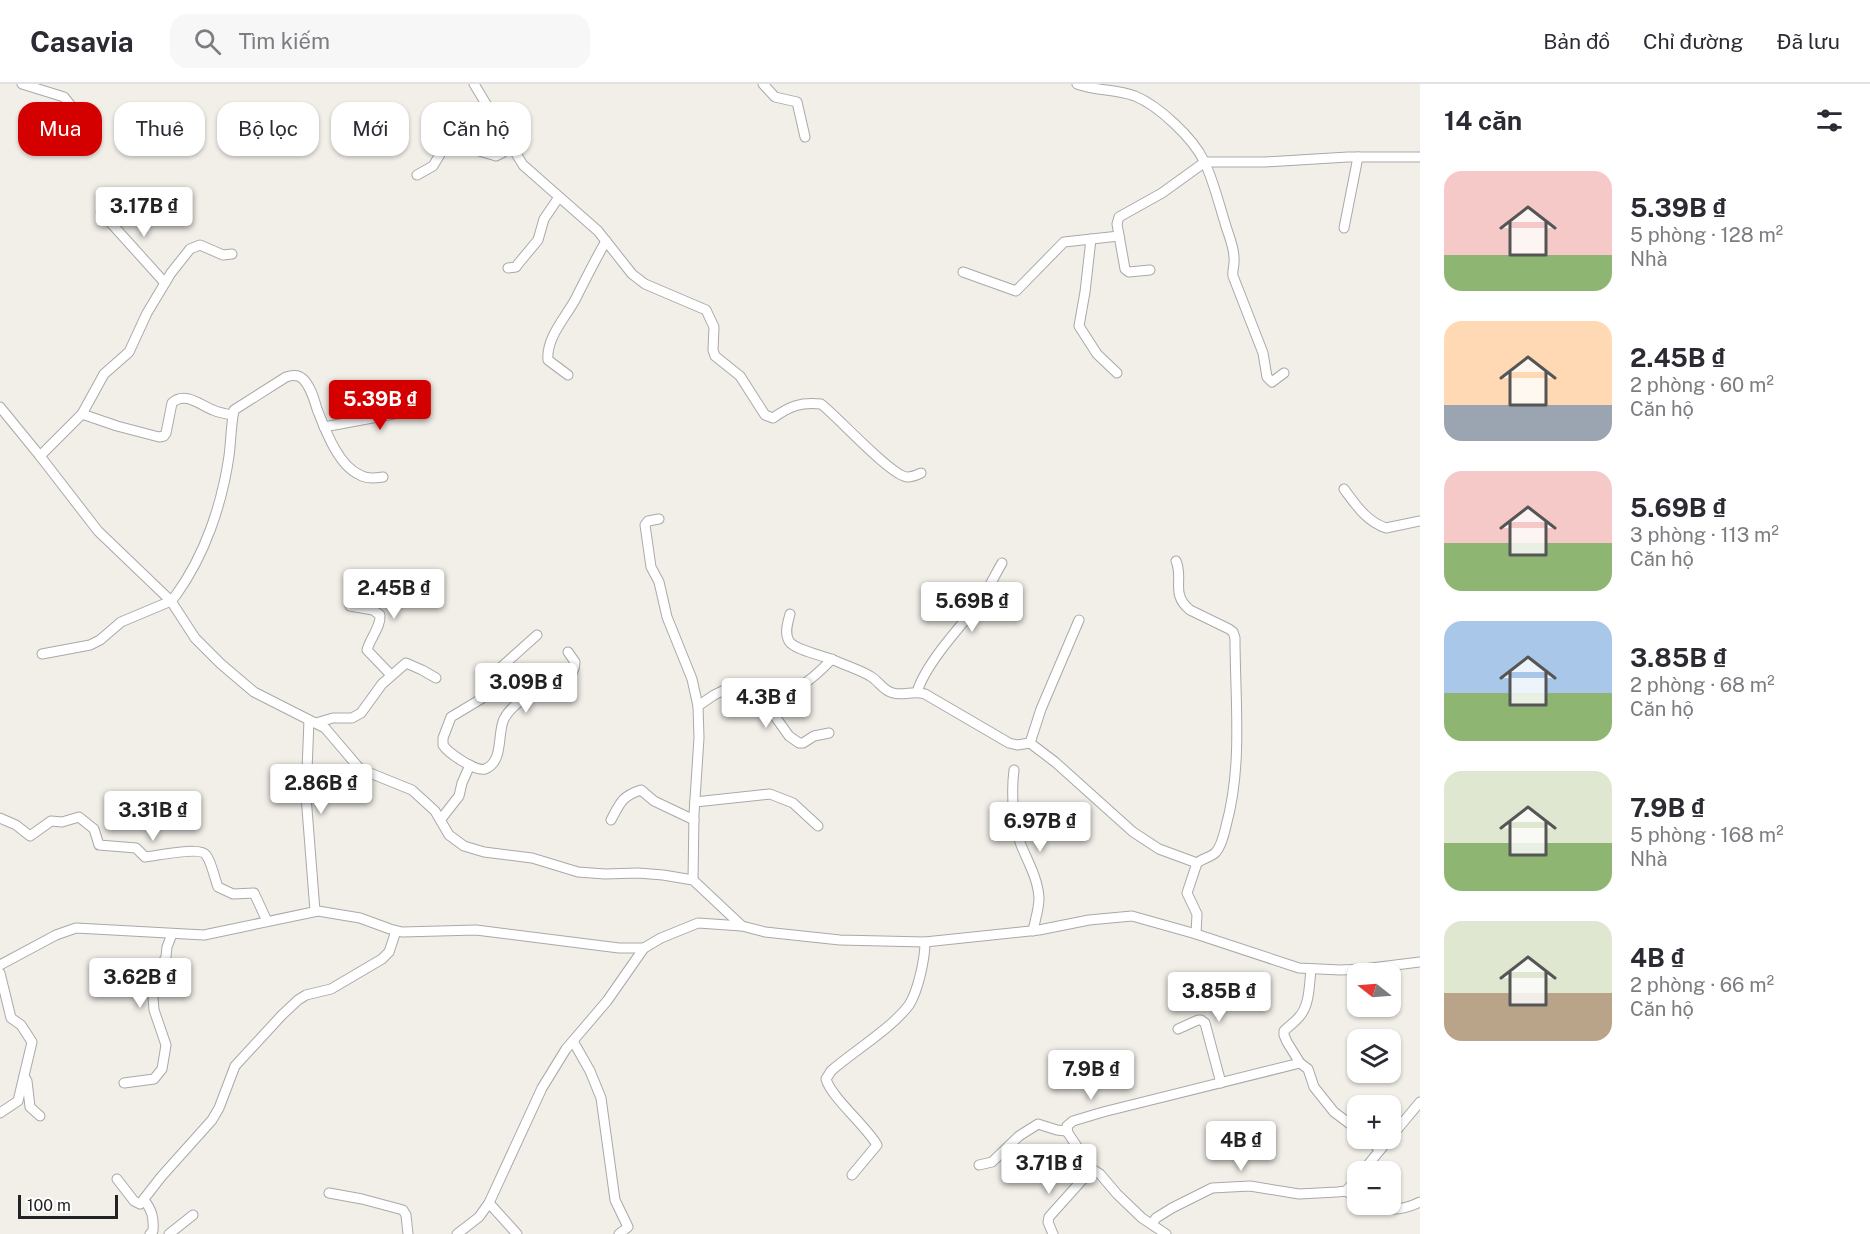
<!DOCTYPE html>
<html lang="vi">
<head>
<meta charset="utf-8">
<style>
  :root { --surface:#fff; --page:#f7f7f7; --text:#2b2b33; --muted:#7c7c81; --line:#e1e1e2; --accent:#d40000 }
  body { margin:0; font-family:"Public Sans",sans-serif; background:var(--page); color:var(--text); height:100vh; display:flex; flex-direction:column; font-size:22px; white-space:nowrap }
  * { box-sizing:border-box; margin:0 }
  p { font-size:20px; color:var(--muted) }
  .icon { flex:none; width:33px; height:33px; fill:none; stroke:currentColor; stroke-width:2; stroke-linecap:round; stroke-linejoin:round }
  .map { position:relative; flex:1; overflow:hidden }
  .sheet { display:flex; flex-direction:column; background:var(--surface); width:450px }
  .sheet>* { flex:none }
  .guide { position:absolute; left:18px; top:18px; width:570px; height:54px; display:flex; gap:12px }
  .needle { width:39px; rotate:287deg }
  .fabs { position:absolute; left:1347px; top:879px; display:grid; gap:12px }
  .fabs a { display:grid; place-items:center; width:54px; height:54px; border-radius:12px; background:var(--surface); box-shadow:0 2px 4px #0004; font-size:30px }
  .scale { position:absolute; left:18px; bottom:15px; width:100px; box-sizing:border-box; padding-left:6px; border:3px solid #222; border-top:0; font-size:16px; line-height:21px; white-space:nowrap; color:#222; -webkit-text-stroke:4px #fff; paint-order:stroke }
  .price { position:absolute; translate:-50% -51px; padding:0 14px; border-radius:6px; background:#fff; color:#222; font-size:20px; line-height:39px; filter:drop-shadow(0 2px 3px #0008) }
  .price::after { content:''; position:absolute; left:50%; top:36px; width:18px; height:14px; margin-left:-9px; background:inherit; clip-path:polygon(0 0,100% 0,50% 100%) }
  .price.on { background:var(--accent); color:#fff }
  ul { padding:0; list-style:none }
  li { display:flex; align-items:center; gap:18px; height:150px; padding:0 24px }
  li span { display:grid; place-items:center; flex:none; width:168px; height:120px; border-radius:18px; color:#555 }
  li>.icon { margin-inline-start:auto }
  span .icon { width:72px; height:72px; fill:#fffc; stroke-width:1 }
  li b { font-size:26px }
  h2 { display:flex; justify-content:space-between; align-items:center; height:72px; padding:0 24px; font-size:26px }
  .chip { padding:0 21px; border-radius:18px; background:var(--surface); box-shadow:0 2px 4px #0004; font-size:21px; line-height:54px }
  .chip.on { background:var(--accent); color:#fff }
  header { display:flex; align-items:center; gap:36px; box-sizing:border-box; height:84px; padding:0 30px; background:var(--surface); border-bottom:2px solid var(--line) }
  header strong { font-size:28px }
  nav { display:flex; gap:33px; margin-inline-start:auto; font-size:21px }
  .search { width:420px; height:54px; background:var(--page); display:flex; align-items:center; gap:15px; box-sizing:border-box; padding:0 21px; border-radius:18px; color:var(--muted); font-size:22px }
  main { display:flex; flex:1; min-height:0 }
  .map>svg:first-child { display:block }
</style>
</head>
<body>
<header>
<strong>Casavia</strong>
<div class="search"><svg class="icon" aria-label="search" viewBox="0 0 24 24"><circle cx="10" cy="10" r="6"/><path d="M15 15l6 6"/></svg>Tìm kiếm</div>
<nav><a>Bản đồ</a><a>Chỉ đường</a><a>Đã lưu</a></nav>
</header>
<main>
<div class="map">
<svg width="1420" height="1150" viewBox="0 0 1420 1150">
  <rect width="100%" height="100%" fill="#f2efe9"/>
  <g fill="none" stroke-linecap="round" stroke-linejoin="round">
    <!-- minor casing -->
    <g stroke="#a9a9a9" stroke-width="11">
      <g id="minor">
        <polyline points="22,0 64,13 72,23"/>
        <path d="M 474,0 L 523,81 L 598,147 L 632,190 L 645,200 L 706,226 L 714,243 L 713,266 L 715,272 L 740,292 L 765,331 L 773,334 C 790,322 800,318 821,320 C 838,333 891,392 907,393 C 912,393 917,391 921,389"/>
        <polyline points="763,0 775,13 797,18 805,53"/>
        <path d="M 1077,0 C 1096,7 1116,5 1135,12 C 1159,22 1193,54 1204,77 C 1213,95 1219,120 1225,139 C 1228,150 1234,162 1234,174 C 1235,181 1232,185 1233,192 L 1263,269 L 1267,293 L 1272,298 L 1284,289"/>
        <polyline points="417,91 433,82 445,62 449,58 496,72 502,69 510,60"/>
        <polyline points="101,128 165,199"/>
        <polyline points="1344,144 1358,73"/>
        <polyline points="1091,155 1085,208 1079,242 1097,270 1117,289"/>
        <polyline points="508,184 516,183 518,180 538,156 544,135 559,113"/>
        <polyline points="1150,186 1129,188 1125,185 1117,140 1119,133 1162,109 1205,78 1265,78 1348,73 1420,73"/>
        <polyline points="963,188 1016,207 1064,158 1119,152"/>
        <path d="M 568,291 L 548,276 C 546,254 565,234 575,216 C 585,196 595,176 606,157"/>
        <polyline points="0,323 40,372 98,447 171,517 195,554 221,580 254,608 325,644 360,685 412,706 435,727 449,751 464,762 484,768 532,774 578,788 605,790 638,789 663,791 693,796 742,842 765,848 840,856 925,858 1039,846 1089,836 1132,832 1196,850 1299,884 1340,886 1363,885 1420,878"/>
        <path d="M 82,330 L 117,342 L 159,353 L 164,352 L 166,349 L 172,319 C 185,307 200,321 213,326 C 220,329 226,330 233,331"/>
        <polyline points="324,343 399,329 407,314"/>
        <polyline points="40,372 82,330 104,290 129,268 147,229 171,189 190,165 200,161 223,171 232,170"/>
        <path d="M 1344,405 C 1356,421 1366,437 1386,444 L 1420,437"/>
        <polyline points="659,435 648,437 645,441 651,483 659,498 667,533 692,595 698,622 699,654 694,730 693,796"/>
        <path d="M 1176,477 C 1184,495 1170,510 1190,526 L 1229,545 L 1233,548 L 1235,554 C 1235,616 1243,681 1226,742 C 1224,750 1222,761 1216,768 C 1212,773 1203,774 1197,779 L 1187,809 L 1197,830 L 1196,850"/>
        <path d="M 350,522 L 373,526 L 380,531 C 381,543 370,554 367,566 L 391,591"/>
        <path d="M 790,530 C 788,538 784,549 789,557 C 794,566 825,572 836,577 C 847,582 860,586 870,592 C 879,597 882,606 893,609 C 904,612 914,606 925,610 L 1009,659 L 1017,661 L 1030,659"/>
        <polyline points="1079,536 1041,625 1030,659 1055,678 1133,748 1159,765 1197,779"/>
        <path d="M 537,551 L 489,594 L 481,615 L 451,633 L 443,654 L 443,661 C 448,669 476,688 485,685 C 504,678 497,649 504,635 C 507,629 514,622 519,618 C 534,602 575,605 575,578 L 568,568"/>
        <path d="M 42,570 L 90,561 L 100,556 L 121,538 L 171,517 L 176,511 C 205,471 222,420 229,372 C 231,357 231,340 234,326 L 286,293 C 292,291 298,290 303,295 C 311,303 314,315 317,325 C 325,345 338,382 360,391 C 367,395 375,394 383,393"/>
        <path d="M 917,608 C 925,582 955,548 973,527 C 983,517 994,492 1002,479"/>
        <path d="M 764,616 C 796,608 809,599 832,575"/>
        <polyline points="698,622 714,611 735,601 756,609 762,614 789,652 799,659 803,659 814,652 829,649"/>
        <polyline points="309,636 306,712 315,827"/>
        <polyline points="316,639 333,634 352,634 361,629 382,600 406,579 422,586 436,594"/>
        <path d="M 1014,686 C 1011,709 1013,738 1021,761 C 1028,778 1038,795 1039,814 C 1039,825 1035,836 1033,847"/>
        <polyline points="695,718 770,710 793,719 818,742"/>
        <path d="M 0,734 L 16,741 L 30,752 L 51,737 L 62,738 L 79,733 L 94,745 L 99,761 L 136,764 L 145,773 C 157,772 200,762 206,771 C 212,779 214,793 218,803 L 233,810 L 254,809 L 267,837"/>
        <polyline points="441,735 459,712 462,699 470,681"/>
        <path d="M 611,736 C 620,719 622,712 641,706 L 654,717 L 694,736"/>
        <polyline points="0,881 56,851 76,844 204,851 318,827 360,834 390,845 402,848 476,846 619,864 644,864"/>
        <path d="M 1311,886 C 1309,901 1310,921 1299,933 C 1295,938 1289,942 1284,947 L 1284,951 L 1287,958 L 1300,979 L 1308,985 L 1314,1003 L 1334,1028 L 1358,1046"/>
        <polyline points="0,889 11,934 21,941 32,958 18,1017 0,1029"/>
        <polyline points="1178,945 1198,936 1201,936 1205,939 1221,999"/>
        <polyline points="573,957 590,987 601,1014 615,1116 628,1143 619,1150"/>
        <polyline points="24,992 27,997 30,1023 40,1032"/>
        <polyline points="124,999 154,995 162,985 166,961 154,926 152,901 154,895 166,873 167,863 172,850"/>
        <polyline points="1367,1054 1380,1066"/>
        <polyline points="1390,1054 1420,1018"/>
        <polyline points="979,1081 992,1078 1019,1052 1038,1040 1057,1046 1066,1047"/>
        <polyline points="1362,1088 1390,1054"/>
        <path d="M 852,1091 L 877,1061 C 866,1042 831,1013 826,995 L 831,987 C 854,967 892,944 909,921 C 918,907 925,875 925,858"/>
        <polyline points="117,1095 134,1117 140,1120 161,1093 212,1036 219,1024 235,982 282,931 298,916 306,911 331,905 382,875 389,868 396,847"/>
        <polyline points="1346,1107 1358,1115"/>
        <polyline points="329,1109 362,1115 403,1126 406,1131 408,1150"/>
        <path d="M 144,1116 C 152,1126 154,1134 153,1147 L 150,1150"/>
        <polyline points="489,1119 517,1150"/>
        <path d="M 1370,1120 C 1387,1128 1404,1126 1420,1118"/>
        <polyline points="1152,1140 1156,1134 1172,1124 1212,1104 1250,1102 1299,1110 1337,1108 1346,1107 1358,1093"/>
        <polyline points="169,1150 193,1131"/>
        <polyline points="457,1150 479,1133 489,1119 542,1004 566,965 607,917 644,864 661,854 698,839 742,842"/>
        <polyline points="1053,1150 1048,1138 1049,1133 1092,1085"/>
        <polyline points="1166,1150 1142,1134 1117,1110 1100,1090 1092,1085 1068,1049 1067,1042 1073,1037 1103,1028 1300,979"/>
      </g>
    </g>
    <!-- minor -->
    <use href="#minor" stroke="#fff" stroke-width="9"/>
  </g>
</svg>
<div class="fabs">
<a><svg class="needle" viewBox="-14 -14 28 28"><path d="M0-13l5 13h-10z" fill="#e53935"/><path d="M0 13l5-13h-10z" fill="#7c7c81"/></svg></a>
<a><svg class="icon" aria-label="layers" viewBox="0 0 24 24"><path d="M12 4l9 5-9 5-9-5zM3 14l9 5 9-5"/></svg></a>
<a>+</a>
<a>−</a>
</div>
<div class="scale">100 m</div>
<b class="price" style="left:144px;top:154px">3.17B ₫</b>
<b class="price on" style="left:380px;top:347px">5.39B ₫</b>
<b class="price" style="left:394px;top:536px">2.45B ₫</b>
<b class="price" style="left:972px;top:549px">5.69B ₫</b>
<b class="price" style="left:526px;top:630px">3.09B ₫</b>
<b class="price" style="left:766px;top:645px">4.3B ₫</b>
<b class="price" style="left:321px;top:731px">2.86B ₫</b>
<b class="price" style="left:153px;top:758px">3.31B ₫</b>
<b class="price" style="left:1040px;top:769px">6.97B ₫</b>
<b class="price" style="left:140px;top:925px">3.62B ₫</b>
<b class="price" style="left:1219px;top:939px">3.85B ₫</b>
<b class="price" style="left:1091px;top:1017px">7.9B ₫</b>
<b class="price" style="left:1241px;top:1088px">4B ₫</b>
<b class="price" style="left:1049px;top:1111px">3.71B ₫</b>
<div class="guide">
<a class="chip on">Mua</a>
<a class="chip">Thuê</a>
<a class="chip">Bộ lọc</a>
<a class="chip">Mới</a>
<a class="chip">Căn hộ</a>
</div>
</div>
<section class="sheet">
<h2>14 căn<svg class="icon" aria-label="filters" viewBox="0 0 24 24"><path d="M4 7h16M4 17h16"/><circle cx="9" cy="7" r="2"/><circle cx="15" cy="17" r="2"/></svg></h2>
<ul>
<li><span style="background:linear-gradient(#f6c9c9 70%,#8fb573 0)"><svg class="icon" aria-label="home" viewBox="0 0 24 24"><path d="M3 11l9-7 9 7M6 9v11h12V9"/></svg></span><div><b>5.39B ₫</b><p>5 phòng · 128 m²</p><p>Nhà</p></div></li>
<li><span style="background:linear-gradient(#ffd9b3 70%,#9aa5b1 0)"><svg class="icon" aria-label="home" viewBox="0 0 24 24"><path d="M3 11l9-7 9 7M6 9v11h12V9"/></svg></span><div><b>2.45B ₫</b><p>2 phòng · 60 m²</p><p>Căn hộ</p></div></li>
<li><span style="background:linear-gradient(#f6c9c9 60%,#8fb573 0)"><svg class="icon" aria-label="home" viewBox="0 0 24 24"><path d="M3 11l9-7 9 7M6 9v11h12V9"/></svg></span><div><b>5.69B ₫</b><p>3 phòng · 113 m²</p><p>Căn hộ</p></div></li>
<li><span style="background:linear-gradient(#a9c7e8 60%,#8fb573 0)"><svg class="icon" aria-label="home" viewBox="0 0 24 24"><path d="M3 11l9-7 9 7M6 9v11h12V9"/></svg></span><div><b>3.85B ₫</b><p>2 phòng · 68 m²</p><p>Căn hộ</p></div></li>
<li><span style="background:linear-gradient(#dfe7d0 60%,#8fb573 0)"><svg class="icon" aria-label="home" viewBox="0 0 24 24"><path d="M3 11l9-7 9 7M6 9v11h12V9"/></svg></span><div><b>7.9B ₫</b><p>5 phòng · 168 m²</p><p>Nhà</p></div></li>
<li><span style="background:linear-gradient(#dfe7d0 60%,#b9a48a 0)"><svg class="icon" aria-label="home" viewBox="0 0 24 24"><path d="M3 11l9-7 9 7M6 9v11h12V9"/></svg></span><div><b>4B ₫</b><p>2 phòng · 66 m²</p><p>Căn hộ</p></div></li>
</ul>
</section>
</main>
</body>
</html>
